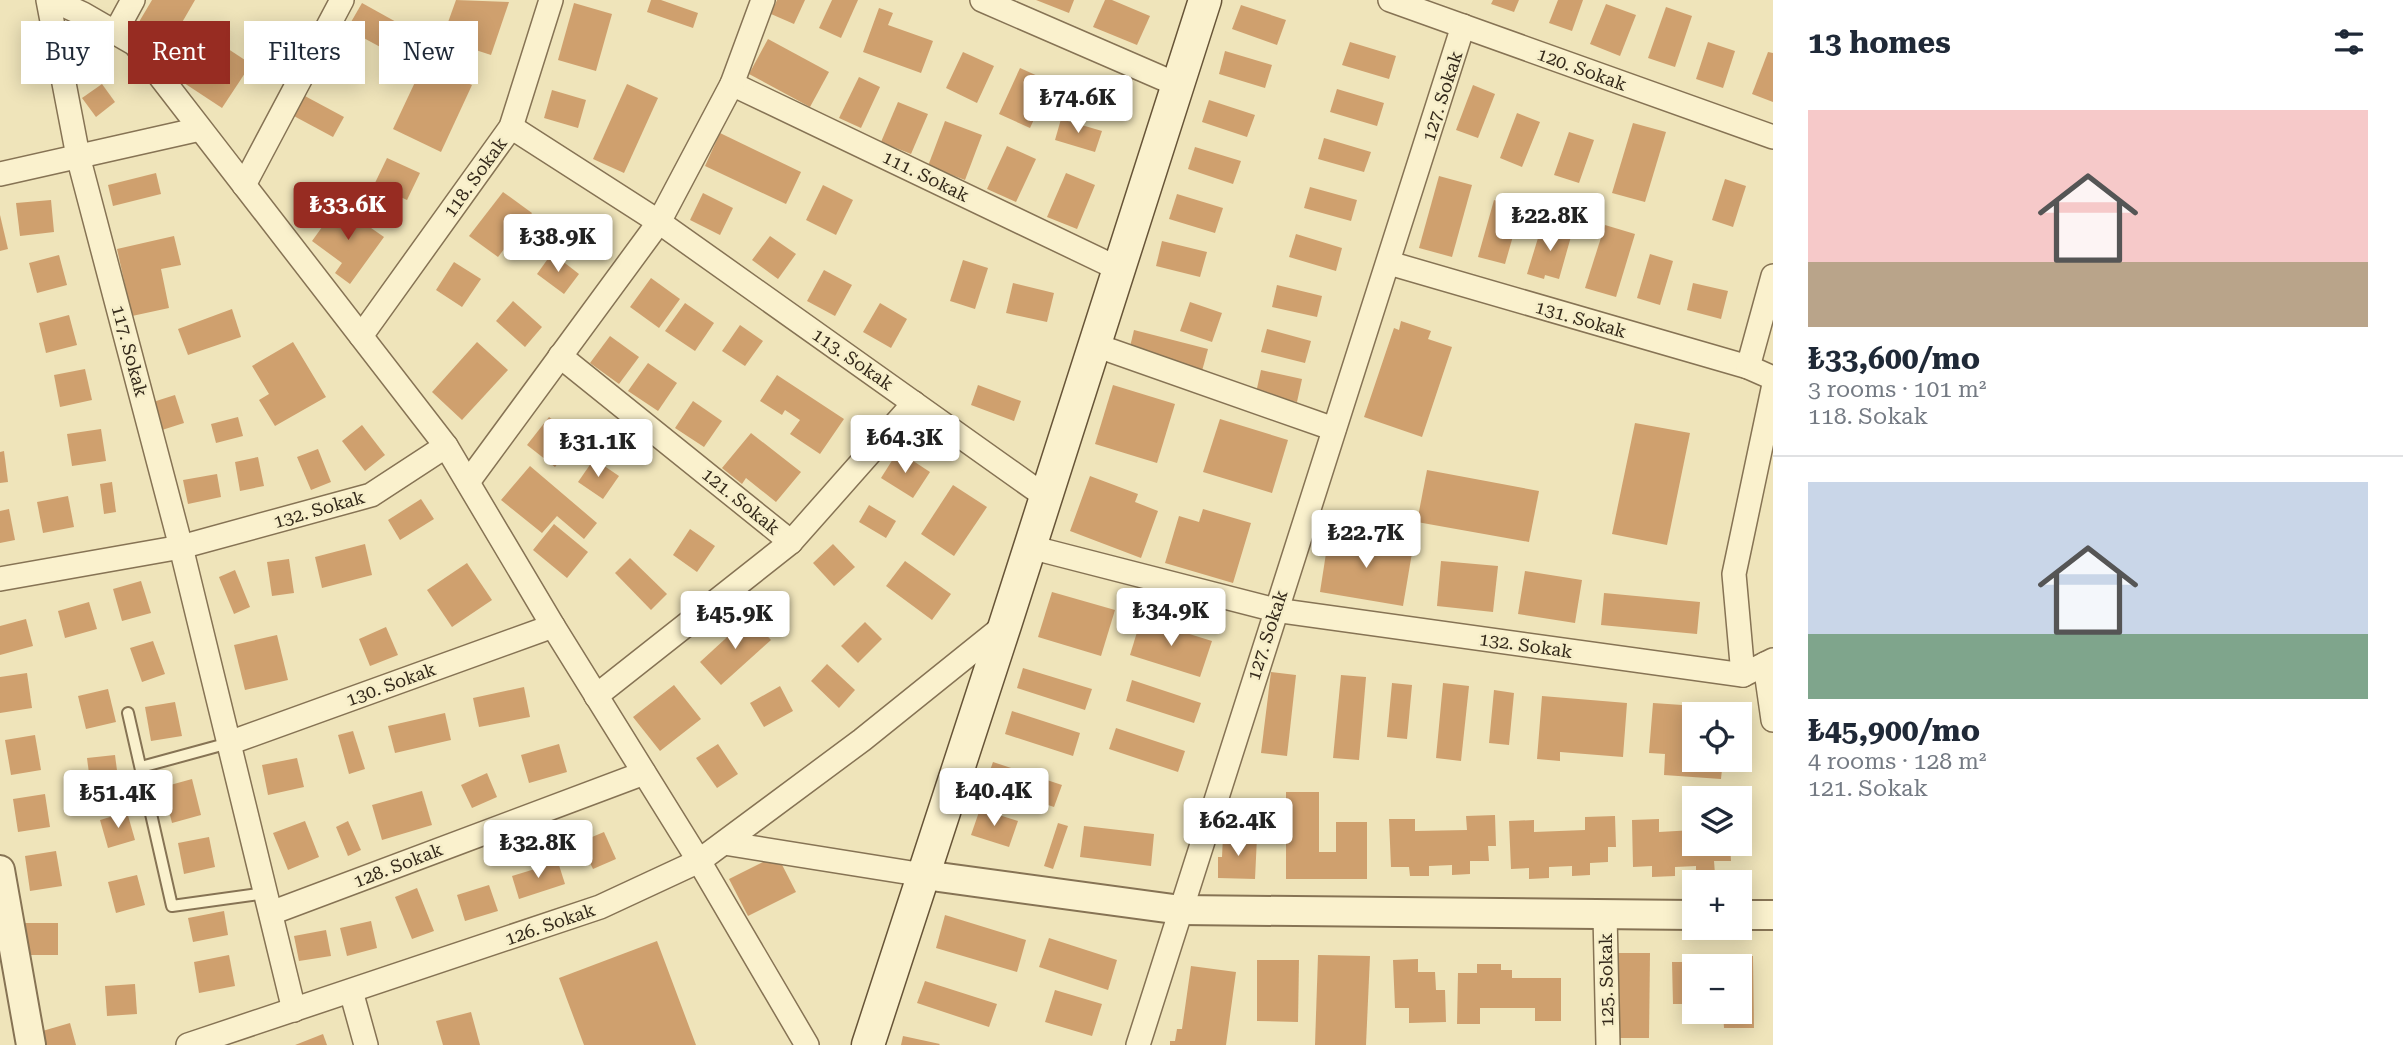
<!DOCTYPE html>
<html lang="en">
<head>
<meta charset="utf-8">
<style>
  :root { --surface:#fff; --page:#f6f6f7; --text:#1f2937; --muted:#747a83; --line:#e0e1e3; --accent:#972c22 }
  body { margin:0; font-family:"Roboto Serif",serif; background:var(--page); color:var(--text); height:100vh; display:flex; flex-direction:column; font-size:26px; white-space:nowrap }
  * { box-sizing:border-box; margin:0 }
  p { font-size:23px; color:var(--muted) }
  .icon { flex:none; width:38px; height:38px; fill:none; stroke:currentColor; stroke-width:2; stroke-linecap:round; stroke-linejoin:round }
  .map { position:relative; flex:1; overflow:hidden }
  .sheet { display:flex; flex-direction:column; background:var(--surface); width:630px }
  .sheet>* { flex:none }
  .top-card { position:absolute; left:21px; top:21px; width:665px; height:63px; display:flex; gap:14px }
  .fabs { position:absolute; left:1682px; top:702px; display:grid; gap:14px }
  .fabs a { display:grid; place-items:center; width:70px; height:70px; border-radius:0px; background:var(--surface); box-shadow:0 4px 18px #0003; font-size:35px }
  .price { position:absolute; translate:-50% -60px; padding:0 16px; border-radius:7px; background:#fff; color:#222; font-size:23px; line-height:46px; filter:drop-shadow(0 2px 4px #0008) }
  .price::after { content:''; position:absolute; left:50%; top:42px; width:21px; height:16px; margin-left:-10px; background:inherit; clip-path:polygon(0 0,100% 0,50% 100%) }
  .price.current { background:var(--accent); color:#fff }
  ul { padding:0; list-style:none }
  li { display:grid; align-content:center; gap:14px; height:371px; padding:0 35px }
  li+li { border-top:2px solid var(--line) }
  li span { display:grid; place-items:center; height:217px; border-radius:0px; color:#555 }
  li>.icon { margin-inline-start:auto }
  span .icon { width:126px; height:126px; fill:#fffc; stroke-width:1 }
  li b { font-size:30px }
  h2 { display:flex; justify-content:space-between; align-items:center; height:84px; padding:0 35px; font-size:30px }
  .tag { padding:0 24px; border-radius:0px; background:var(--surface); box-shadow:0 4px 18px #0003; font-size:24px; line-height:63px }
  .tag.current { background:var(--accent); color:#fff }
  main { display:flex; flex:1; min-height:0 }
  .map>svg:first-child { display:block }
</style>
</head>
<body>
<main>
<div class="map">
<svg width="1773" height="1045" viewBox="0 0 1773 1045">
  <rect width="100%" height="100%" fill="#efe4ba"/>
  <!-- building -->
  <g fill="#cfa06e">
    <polygon points="152,0 195,0 169,45 136,27"/>
    <polygon points="456,0 509,2 491,55 442,39"/>
    <polygon points="651,0 661,0 698,13 693,28 647,12"/>
    <polygon points="777,0 805,0 794,24 771,14"/>
    <polygon points="832,0 858,0 841,38 819,28"/>
    <polygon points="1036,0 1074,0 1069,13"/>
    <polygon points="1105,0 1112,0 1150,16 1137,45 1093,27"/>
    <polygon points="1493,0 1519,0 1514,12 1491,4"/>
    <polygon points="1558,0 1583,0 1572,31 1549,23"/>
    <polygon points="362,3 398,23 384,49 347,29"/>
    <polygon points="574,3 612,14 596,71 558,60"/>
    <polygon points="1606,4 1636,15 1620,56 1590,44"/>
    <polygon points="1241,5 1286,20 1277,45 1232,29"/>
    <polygon points="1666,7 1692,16 1675,67 1648,58"/>
    <polygon points="879,8 893,13 888,25 933,41 921,73 863,52"/>
    <polygon points="210,37 251,64 222,108 181,81"/>
    <polygon points="768,39 829,72 810,107 749,74"/>
    <polygon points="1350,42 1396,56 1389,79 1342,65"/>
    <polygon points="1708,42 1735,51 1723,88 1696,79"/>
    <polygon points="1225,51 1272,65 1265,88 1219,74"/>
    <polygon points="963,52 994,66 977,103 946,88"/>
    <polygon points="1768,52 1773,53 1773,102 1752,94"/>
    <polygon points="424,63 472,85 441,152 393,129"/>
    <polygon points="1020,68 1051,82 1030,128 999,114"/>
    <polygon points="859,77 880,87 861,128 839,118"/>
    <polygon points="102,84 115,102 96,117 82,98"/>
    <polygon points="627,84 658,98 624,173 593,159"/>
    <polygon points="1473,85 1495,94 1478,138 1456,130"/>
    <polygon points="1337,89 1384,103 1377,126 1330,112"/>
    <polygon points="552,90 586,100 578,128 544,118"/>
    <polygon points="303,95 344,117 333,137 292,115"/>
    <polygon points="1209,100 1255,115 1247,137 1202,122"/>
    <polygon points="898,102 928,114 911,154 881,142"/>
    <polygon points="1517,113 1540,122 1522,167 1500,158"/>
    <polygon points="1061,119 1102,131 1095,152 1055,140"/>
    <polygon points="945,121 982,135 965,180 928,166"/>
    <polygon points="1633,123 1666,132 1645,202 1612,193"/>
    <polygon points="1569,132 1594,140 1579,183 1554,175"/>
    <polygon points="720,133 801,172 786,204 705,166"/>
    <polygon points="1324,138 1371,152 1364,172 1318,159"/>
    <polygon points="1007,146 1036,159 1016,202 987,189"/>
    <polygon points="1195,147 1241,161 1233,184 1188,169"/>
    <polygon points="387,158 420,173 407,200 374,185"/>
    <polygon points="156,173 161,194 113,206 108,185"/>
    <polygon points="1066,173 1095,185 1077,229 1047,217"/>
    <polygon points="1439,176 1472,185 1452,257 1419,248"/>
    <polygon points="1725,179 1746,186 1733,227 1712,220"/>
    <polygon points="823,185 853,200 836,235 806,220"/>
    <polygon points="1310,187 1357,200 1351,221 1304,208"/>
    <polygon points="503,192 532,213 498,257 469,236"/>
    <polygon points="703,193 733,208 720,235 690,220"/>
    <polygon points="1177,194 1223,208 1215,233 1169,219"/>
    <polygon points="51,200 54,232 20,236 16,203"/>
    <polygon points="1494,200 1521,208 1505,264 1478,257"/>
    <polygon points="338,205 384,237 350,284 335,273 342,263 312,241"/>
    <polygon points="0,215 8,249 0,251"/>
    <polygon points="564,216 594,239 580,257 550,233"/>
    <polygon points="1542,225 1572,233 1559,279 1545,275 1544,279 1527,274"/>
    <polygon points="1605,225 1635,234 1616,297 1585,288"/>
    <polygon points="1296,234 1342,248 1336,271 1289,257"/>
    <polygon points="174,236 181,265 161,269 169,308 132,316 117,249"/>
    <polygon points="770,236 796,254 778,279 752,260"/>
    <polygon points="1162,241 1207,252 1200,277 1156,266"/>
    <polygon points="552,253 579,274 564,294 537,274"/>
    <polygon points="1650,254 1673,261 1660,305 1637,298"/>
    <polygon points="59,255 67,285 37,293 29,263"/>
    <polygon points="963,260 988,268 975,309 950,301"/>
    <polygon points="454,262 481,279 462,307 436,290"/>
    <polygon points="824,270 852,285 835,316 807,301"/>
    <polygon points="651,278 680,299 659,328 630,307"/>
    <polygon points="1013,283 1054,293 1047,322 1006,313"/>
    <polygon points="1693,283 1728,291 1721,319 1687,310"/>
    <polygon points="1277,285 1322,296 1317,317 1272,307"/>
    <polygon points="513,301 542,327 525,347 496,321"/>
    <polygon points="1190,302 1222,313 1212,342 1180,331"/>
    <polygon points="685,303 714,323 695,351 665,331"/>
    <polygon points="880,303 907,319 891,348 863,332"/>
    <polygon points="232,309 241,337 188,355 178,329"/>
    <polygon points="69,315 77,345 46,353 39,323"/>
    <polygon points="1401,321 1431,331 1428,339 1452,347 1422,437 1364,417 1394,328 1399,330"/>
    <polygon points="740,325 763,341 745,366 722,351"/>
    <polygon points="1267,329 1311,341 1305,363 1261,352"/>
    <polygon points="1134,330 1208,349 1202,371 1129,351"/>
    <polygon points="610,336 639,357 619,384 590,363"/>
    <polygon points="293,342 326,397 275,426 259,400 269,394 252,366"/>
    <polygon points="477,342 508,370 462,420 432,392"/>
    <polygon points="648,363 677,383 658,411 628,391"/>
    <polygon points="85,369 92,400 60,407 54,375"/>
    <polygon points="1261,370 1302,379 1297,402 1256,393"/>
    <polygon points="777,375 844,419 820,454 790,434 800,420 785,410 782,415 760,401"/>
    <polygon points="978,385 1021,401 1014,421 971,405"/>
    <polygon points="1113,385 1175,404 1157,463 1095,444"/>
    <polygon points="175,395 184,423 162,430 153,402"/>
    <polygon points="693,401 722,421 704,447 675,428"/>
    <polygon points="238,417 243,436 216,443 211,424"/>
    <polygon points="549,417 577,439 555,467 527,445"/>
    <polygon points="1220,419 1288,440 1272,493 1203,472"/>
    <polygon points="1635,423 1690,433 1667,545 1612,534"/>
    <polygon points="362,425 385,455 365,471 342,441"/>
    <polygon points="101,429 106,461 72,466 67,434"/>
    <polygon points="751,433 801,472 776,502 746,478 742,484 722,468"/>
    <polygon points="318,449 331,482 311,490 297,457"/>
    <polygon points="4,451 8,482 0,483 0,452"/>
    <polygon points="898,451 930,472 913,498 881,478"/>
    <polygon points="258,457 264,486 240,491 235,462"/>
    <polygon points="594,459 619,476 603,499 578,482"/>
    <polygon points="530,466 597,523 584,539 557,516 542,533 501,500"/>
    <polygon points="1427,470 1539,491 1529,542 1417,522"/>
    <polygon points="217,474 221,497 188,504 183,480"/>
    <polygon points="1090,476 1138,494 1135,502 1158,511 1141,558 1070,531"/>
    <polygon points="112,482 116,512 104,514 100,484"/>
    <polygon points="953,485 987,507 954,556 921,534"/>
    <polygon points="68,496 74,527 43,533 37,502"/>
    <polygon points="421,499 434,519 400,540 388,520"/>
    <polygon points="869,505 896,521 886,538 859,522"/>
    <polygon points="9,509 15,540 0,543 0,511"/>
    <polygon points="1203,509 1251,523 1233,583 1165,563 1179,516 1199,522"/>
    <polygon points="554,524 588,552 567,578 533,550"/>
    <polygon points="690,529 715,546 697,572 673,555"/>
    <polygon points="1329,534 1413,547 1403,606 1320,592"/>
    <polygon points="365,544 372,575 322,588 315,557"/>
    <polygon points="833,544 855,567 834,586 813,563"/>
    <polygon points="630,558 667,594 651,610 615,573"/>
    <polygon points="289,559 294,593 272,596 267,562"/>
    <polygon points="905,561 951,594 932,620 886,586"/>
    <polygon points="1441,561 1498,566 1493,612 1437,606"/>
    <polygon points="467,563 492,600 452,627 427,590"/>
    <polygon points="235,570 250,607 234,614 219,577"/>
    <polygon points="1525,571 1582,580 1575,623 1518,614"/>
    <polygon points="141,581 151,613 122,621 113,589"/>
    <polygon points="1052,592 1115,610 1101,656 1038,637"/>
    <polygon points="1604,593 1700,602 1697,634 1601,625"/>
    <polygon points="89,602 97,629 65,638 58,611"/>
    <polygon points="749,617 771,640 721,685 700,662"/>
    <polygon points="26,619 33,646 0,655 0,626"/>
    <polygon points="1141,619 1212,641 1200,677 1130,655"/>
    <polygon points="865,622 882,639 858,663 841,646"/>
    <polygon points="386,627 398,655 370,666 359,639"/>
    <polygon points="277,635 288,680 245,690 234,645"/>
    <polygon points="153,641 165,674 142,682 130,648"/>
    <polygon points="827,664 855,690 839,708 811,681"/>
    <polygon points="1023,668 1092,689 1085,710 1017,688"/>
    <polygon points="1271,672 1296,675 1287,756 1261,753"/>
    <polygon points="27,673 32,708 0,713 0,677"/>
    <polygon points="1341,675 1366,677 1359,760 1333,758"/>
    <polygon points="1132,680 1201,703 1194,723 1126,701"/>
    <polygon points="1392,683 1412,685 1407,739 1387,737"/>
    <polygon points="1443,683 1469,686 1461,761 1436,758"/>
    <polygon points="674,685 701,719 660,751 633,717"/>
    <polygon points="780,686 793,711 764,727 750,703"/>
    <polygon points="524,687 530,717 479,727 473,698"/>
    <polygon points="108,689 116,722 86,729 78,696"/>
    <polygon points="1494,690 1514,693 1509,745 1489,743"/>
    <polygon points="1542,696 1627,703 1623,757 1560,752 1560,761 1537,759"/>
    <polygon points="175,702 182,736 151,741 145,707"/>
    <polygon points="1653,703 1726,708 1726,714 1694,714 1694,760 1723,760 1721,779 1664,775 1665,754 1649,753"/>
    <polygon points="1012,711 1080,733 1073,756 1005,734"/>
    <polygon points="445,713 451,740 395,753 388,726"/>
    <polygon points="1116,728 1185,751 1178,772 1109,749"/>
    <polygon points="353,731 365,769 349,774 338,735"/>
    <polygon points="35,735 41,770 11,775 5,740"/>
    <polygon points="559,744 567,772 529,783 521,755"/>
    <polygon points="718,744 738,774 717,788 696,758"/>
    <polygon points="115,755 119,786 91,789 87,758"/>
    <polygon points="297,758 304,787 268,795 262,765"/>
    <polygon points="993,762 1062,785 1054,807 985,784"/>
    <polygon points="487,773 497,797 472,808 461,785"/>
    <polygon points="192,779 201,815 172,823 163,787"/>
    <polygon points="422,791 432,825 382,840 372,805"/>
    <polygon points="1286,792 1319,792 1319,852 1336,852 1336,822 1367,822 1367,879 1286,879"/>
    <polygon points="45,794 50,827 18,832 13,799"/>
    <polygon points="980,809 1018,821 1009,847 971,835"/>
    <polygon points="127,812 135,840 108,848 100,820"/>
    <polygon points="1495,815 1496,846 1488,846 1489,861 1470,861 1470,874 1452,875 1452,865 1429,866 1429,876 1410,876 1409,867 1391,867 1389,819 1415,819 1415,831 1467,830 1466,816"/>
    <polygon points="1615,816 1616,847 1608,847 1608,862 1590,863 1590,875 1572,876 1572,866 1549,867 1549,878 1529,879 1529,868 1511,869 1509,821 1534,820 1534,832 1585,830 1585,817"/>
    <polygon points="1659,819 1659,832 1694,830 1694,844 1730,844 1731,861 1714,861 1715,874 1696,875 1696,866 1675,867 1675,876 1652,877 1652,866 1633,867 1632,820"/>
    <polygon points="305,821 319,857 288,870 273,833"/>
    <polygon points="348,821 361,850 348,856 336,827"/>
    <polygon points="1058,823 1068,826 1053,869 1044,866"/>
    <polygon points="1084,826 1154,834 1151,866 1080,857"/>
    <polygon points="604,832 616,859 593,869 580,842"/>
    <polygon points="1223,836 1257,837 1255,879 1218,878 1218,857 1222,857"/>
    <polygon points="209,837 215,867 184,874 178,843"/>
    <polygon points="56,851 62,886 30,891 25,856"/>
    <polygon points="777,855 796,892 748,916 729,879"/>
    <polygon points="558,862 565,884 519,899 512,876"/>
    <polygon points="137,875 145,905 116,913 108,882"/>
    <polygon points="489,885 498,911 465,921 457,895"/>
    <polygon points="417,888 434,931 412,939 395,897"/>
    <polygon points="224,911 228,935 193,942 188,918"/>
    <polygon points="945,915 1026,940 1017,972 936,948"/>
    <polygon points="371,921 377,948 347,956 340,928"/>
    <rect x="24" y="923" width="34" height="32"/>
    <polygon points="326,930 331,956 299,961 294,936"/>
    <polygon points="1049,938 1117,960 1108,990 1039,967"/>
    <polygon points="657,941 696,1045 584,1045 559,978"/>
    <polygon points="1618,953 1650,953 1649,1038 1617,1038"/>
    <polygon points="229,955 235,986 199,993 194,962"/>
    <polygon points="1318,955 1370,956 1366,1045 1315,1045"/>
    <polygon points="1753,956 1754,1028 1724,1028 1723,1012 1740,1012 1740,966 1723,966 1723,957"/>
    <polygon points="1418,959 1418,972 1435,972 1436,990 1445,990 1446,1022 1409,1023 1409,1008 1395,1008 1393,960"/>
    <polygon points="1257,960 1299,960 1298,1022 1257,1021"/>
    <polygon points="1672,962 1698,962 1698,966 1694,966 1694,1004 1673,1004"/>
    <polygon points="1477,964 1501,964 1501,970 1512,970 1512,978 1561,978 1561,1021 1535,1021 1535,1008 1480,1008 1480,1024 1457,1024 1458,973 1477,973"/>
    <polygon points="1191,966 1236,972 1226,1045 1170,1045 1170,1041 1175,1041 1177,1029 1182,1029"/>
    <polygon points="925,981 997,1004 989,1027 917,1003"/>
    <polygon points="135,984 137,1014 107,1016 105,986"/>
    <polygon points="1055,990 1102,1004 1092,1036 1045,1022"/>
    <polygon points="471,1012 480,1045 443,1045 436,1021"/>
    <polygon points="70,1023 76,1045 43,1045 39,1032"/>
    <polygon points="323,1034 327,1045 295,1045"/>
    <polygon points="903,1036 940,1044 939,1045 901,1045"/>
  </g>
  <g fill="none" stroke-linecap="round" stroke-linejoin="round">
    <!-- service casing -->
    <g stroke="#867354" stroke-width="14">
      <g id="service">
        <polyline points="128,713 172,906 266,893"/>
        <polyline points="141,767 229,743"/>
      </g>
    </g>
    <!-- minor casing -->
    <g stroke="#867354" stroke-width="26">
      <g id="minor">
        <polyline points="48,0 78,156 181,547 294,1010"/>
        <polyline points="53,0 83,14 135,44 446,446 553,626 699,861 807,1045"/>
        <polyline points="982,0 1178,85"/>
        <polyline points="1390,0 1773,137"/>
        <polyline points="115,33 133,0"/>
        <polyline points="732,84 1119,269"/>
        <polyline points="511,127 659,222 1046,497"/>
        <polyline points="0,174 200,129"/>
        <polyline points="244,185 342,0"/>
        <polyline points="1389,263 1748,367 1773,378"/>
        <polyline points="361,336 511,127 551,0"/>
        <polyline points="1095,345 1334,429"/>
        <polyline points="560,356 791,542"/>
        <polyline points="1748,367 1773,276"/>
        <polyline points="468,482 659,222 732,84 763,0"/>
        <polyline points="1030,547 1275,610 1743,675 1773,660"/>
        <polyline points="0,579 181,547 371,495 446,446"/>
        <polyline points="1765,664 1773,720"/>
        <polyline points="1743,675 1734,574 1773,389"/>
        <polyline points="596,696 791,542 914,403"/>
        <polyline points="229,743 553,626"/>
        <polyline points="724,843 924,875"/>
        <polyline points="271,913 644,773"/>
        <polyline points="1605,915 1608,1045"/>
        <polyline points="351,991 366,1045"/>
        <polyline points="188,1045 600,907 699,861 862,740 1005,625"/>
        <polyline points="1138,1045 1463,26"/>
      </g>
    </g>
    <!-- tertiary casing -->
    <g stroke="#867354" stroke-width="32">
      <g id="tertiary">
        <polyline points="0,870 31,1045"/>
        <polyline points="924,875 1181,910 1694,915"/>
        <polyline points="1740,915 1773,915"/>
      </g>
    </g>
    <!-- secondary casing -->
    <g stroke="#675437" stroke-width="35">
      <polyline id="secondary" points="868,1045 1005,625 1205,0"/>
    </g>
    <!-- service -->
    <use href="#service" stroke="#faf1cd" stroke-width="10"/>
    <!-- minor -->
    <use href="#minor" stroke="#faf1cd" stroke-width="23"/>
    <!-- tertiary -->
    <use href="#tertiary" stroke="#faf1cd" stroke-width="28"/>
    <!-- secondary -->
    <use href="#secondary" stroke="#faf1cd" stroke-width="32"/>
  </g>
  <g text-anchor="middle" dominant-baseline="central" stroke-width="5" stroke-linejoin="round" paint-order="stroke">
    <!-- street labels -->
    <g font-size="18" fill="#34291a" stroke="#f6eec9">
      <text transform="translate(1582 69) rotate(20)">120. Sokak</text>
      <text transform="translate(1442 96) rotate(-72)">127. Sokak</text>
      <text transform="translate(926 176) rotate(26)">111. Sokak</text>
      <text transform="translate(475 177) rotate(-54)">118. Sokak</text>
      <text transform="translate(1581 319) rotate(16)">131. Sokak</text>
      <text transform="translate(130 351) rotate(75)">117. Sokak</text>
      <text transform="translate(853 359) rotate(35)">113. Sokak</text>
      <text transform="translate(741 501) rotate(39)">121. Sokak</text>
      <text transform="translate(319 509) rotate(-16)">132. Sokak</text>
      <text transform="translate(1267 635) rotate(-72)">127. Sokak</text>
      <text transform="translate(1526 645) rotate(8)">132. Sokak</text>
      <text transform="translate(391 684) rotate(-20)">130. Sokak</text>
      <text transform="translate(398 865) rotate(-21)">128. Sokak</text>
      <text transform="translate(550 924) rotate(-19)">126. Sokak</text>
      <text transform="translate(1606 980) rotate(-91)">125. Sokak</text>
    </g>
  </g>
</svg>
<div class="fabs">
<a><svg class="icon" aria-label="locate" viewBox="0 0 24 24"><circle cx="12" cy="12" r="6"/><path d="M12 2v4M12 18v4M2 12h4M18 12h4"/></svg></a>
<a><svg class="icon" aria-label="layers" viewBox="0 0 24 24"><path d="M12 4l9 5-9 5-9-5zM3 14l9 5 9-5"/></svg></a>
<a>+</a>
<a>−</a>
</div>
<b class="price" style="left:1078px;top:135px">₺74.6K</b>
<b class="price current" style="left:348px;top:242px">₺33.6K</b>
<b class="price" style="left:1550px;top:253px">₺22.8K</b>
<b class="price" style="left:558px;top:274px">₺38.9K</b>
<b class="price" style="left:905px;top:475px">₺64.3K</b>
<b class="price" style="left:598px;top:479px">₺31.1K</b>
<b class="price" style="left:1366px;top:570px">₺22.7K</b>
<b class="price" style="left:1171px;top:648px">₺34.9K</b>
<b class="price" style="left:735px;top:651px">₺45.9K</b>
<b class="price" style="left:994px;top:828px">₺40.4K</b>
<b class="price" style="left:118px;top:830px">₺51.4K</b>
<b class="price" style="left:1238px;top:858px">₺62.4K</b>
<b class="price" style="left:538px;top:880px">₺32.8K</b>
<div class="top-card">
<a class="tag">Buy</a>
<a class="tag current">Rent</a>
<a class="tag">Filters</a>
<a class="tag">New</a>
</div>
</div>
<section class="sheet">
<h2>13 homes<svg class="icon" aria-label="filters" viewBox="0 0 24 24"><path d="M4 7h16M4 17h16"/><circle cx="9" cy="7" r="2"/><circle cx="15" cy="17" r="2"/></svg></h2>
<ul>
<li><span style="background:linear-gradient(#f6c9c9 70%,#b9a48a 0)"><svg class="icon" aria-label="home" viewBox="0 0 24 24"><path d="M3 11l9-7 9 7M6 9v11h12V9"/></svg></span><div><b>₺33,600/mo</b><p>3 rooms · 101 m²</p><p>118. Sokak</p></div></li>
<li><span style="background:linear-gradient(#c9d6e8 70%,#7fa58c 0)"><svg class="icon" aria-label="home" viewBox="0 0 24 24"><path d="M3 11l9-7 9 7M6 9v11h12V9"/></svg></span><div><b>₺45,900/mo</b><p>4 rooms · 128 m²</p><p>121. Sokak</p></div></li>
</ul>
</section>
</main>
</body>
</html>
